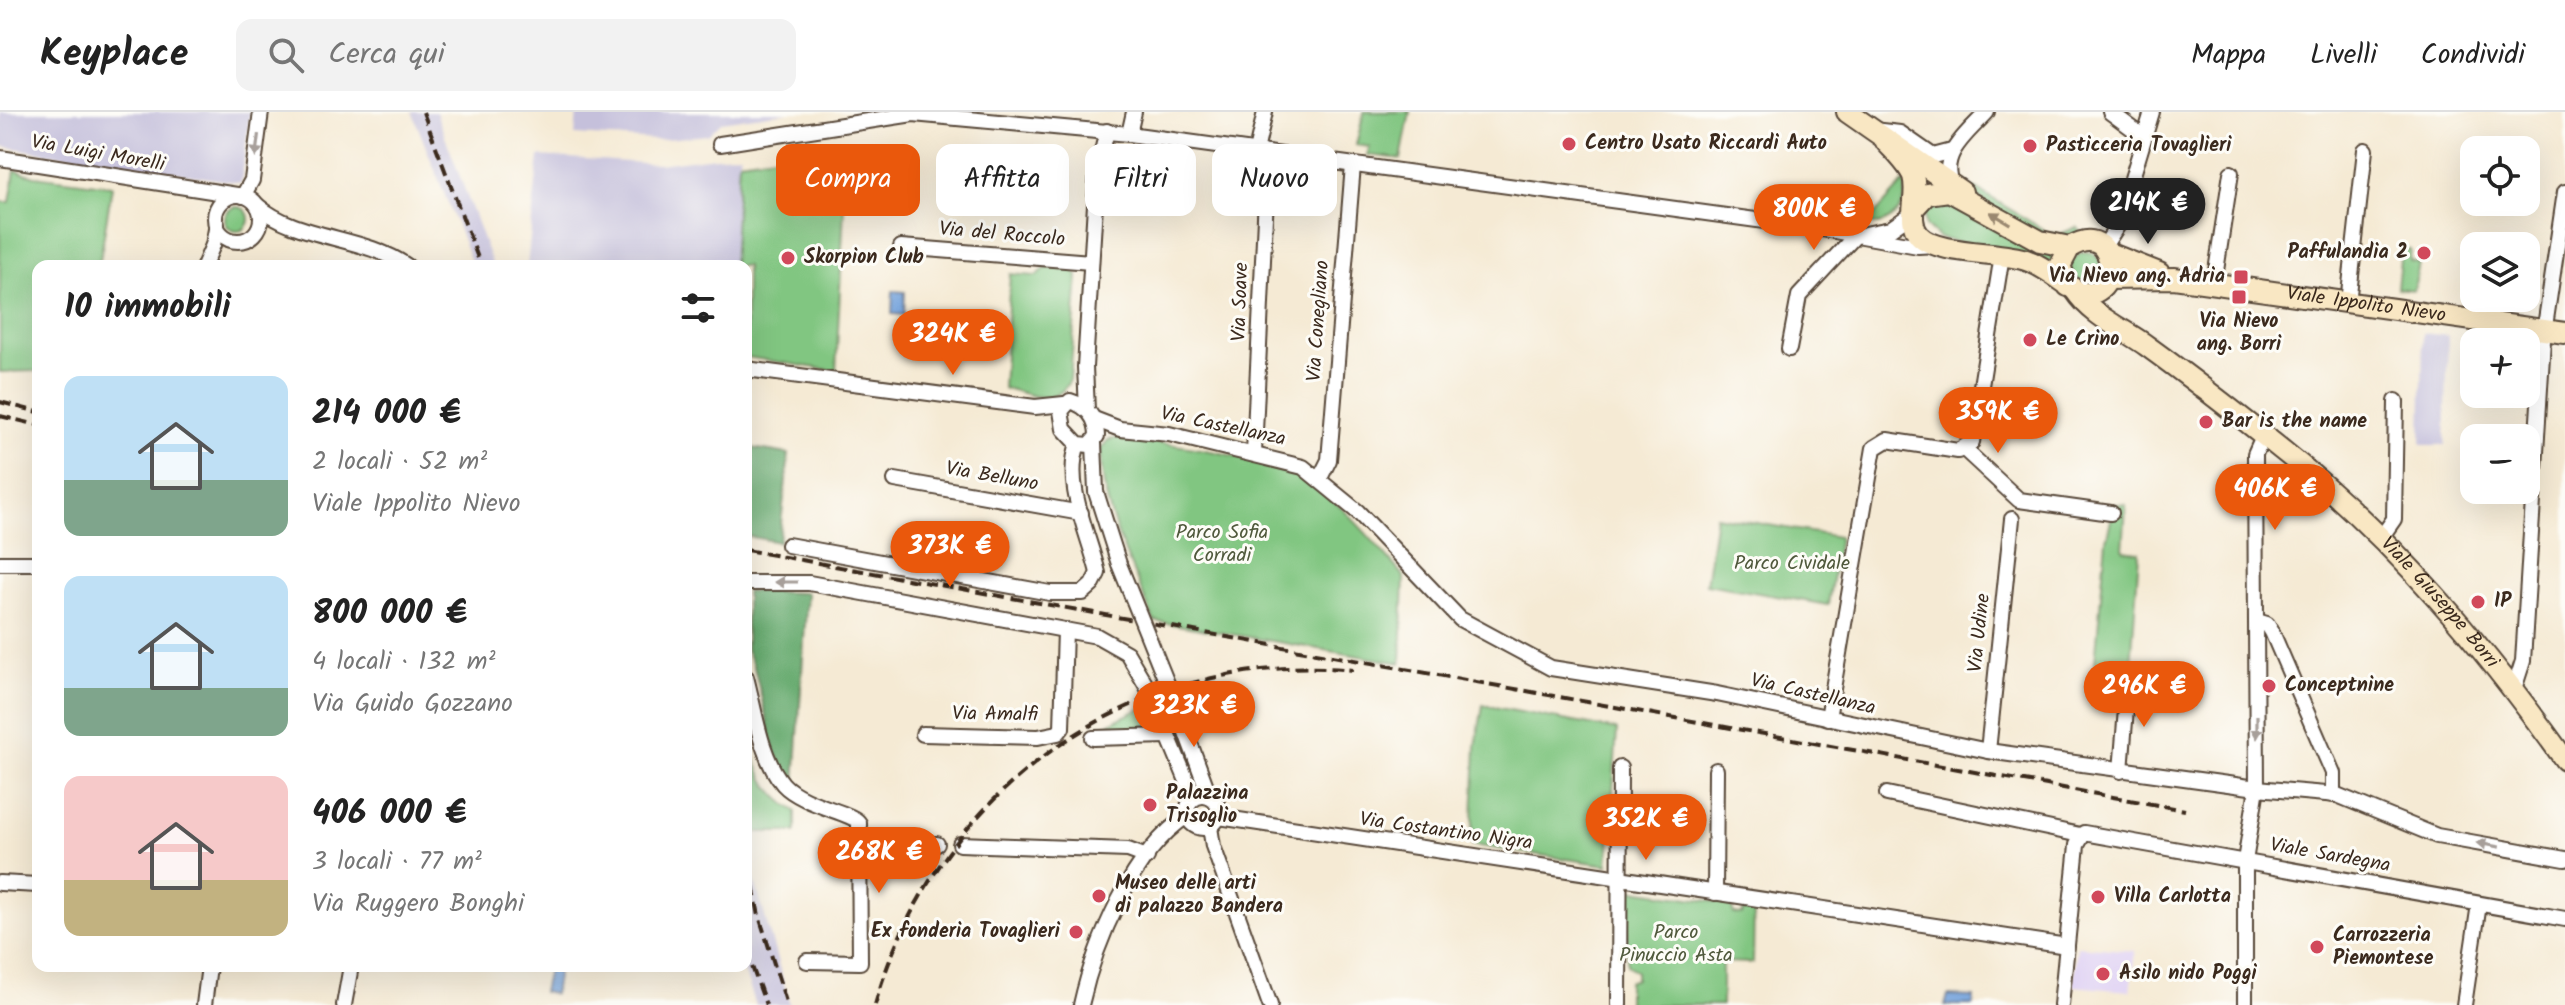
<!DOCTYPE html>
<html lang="it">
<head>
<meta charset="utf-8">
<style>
  :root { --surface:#fff; --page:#f2f2f2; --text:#222; --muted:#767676; --line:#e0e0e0; --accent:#ea580c }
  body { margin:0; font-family:Kalam,sans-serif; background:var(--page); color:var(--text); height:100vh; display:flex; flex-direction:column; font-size:30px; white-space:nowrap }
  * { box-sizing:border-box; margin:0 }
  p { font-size:26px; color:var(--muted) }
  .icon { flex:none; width:44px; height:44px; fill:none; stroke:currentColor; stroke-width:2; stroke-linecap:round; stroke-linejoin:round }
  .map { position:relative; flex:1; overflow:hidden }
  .sheet { position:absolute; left:32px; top:148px; width:720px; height:712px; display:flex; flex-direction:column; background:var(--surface); border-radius:16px; box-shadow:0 8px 32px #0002 }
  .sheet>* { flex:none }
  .hud { position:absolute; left:776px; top:32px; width:760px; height:72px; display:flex; gap:16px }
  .buttons { position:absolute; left:2460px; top:24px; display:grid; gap:16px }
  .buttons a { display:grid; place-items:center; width:80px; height:80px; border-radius:16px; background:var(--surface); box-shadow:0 8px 32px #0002; font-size:40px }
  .price { position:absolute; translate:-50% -68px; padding:0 18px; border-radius:28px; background:var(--accent); color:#fff; font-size:26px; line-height:52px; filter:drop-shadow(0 2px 4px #0008) }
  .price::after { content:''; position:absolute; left:50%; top:48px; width:24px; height:18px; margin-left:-12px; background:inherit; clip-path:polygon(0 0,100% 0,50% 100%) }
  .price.on { background:#222; color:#fff }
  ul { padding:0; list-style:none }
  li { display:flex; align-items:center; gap:24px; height:200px; padding:0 32px }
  li span { display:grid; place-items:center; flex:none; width:224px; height:160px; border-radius:16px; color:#555 }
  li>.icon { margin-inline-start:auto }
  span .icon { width:96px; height:96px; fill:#fffc; stroke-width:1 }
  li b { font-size:34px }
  h2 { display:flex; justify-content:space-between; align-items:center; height:96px; padding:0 32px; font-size:34px }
  .chip { padding:0 28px; border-radius:16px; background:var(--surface); box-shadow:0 8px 32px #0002; font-size:28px; line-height:72px }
  .chip.on { background:var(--accent); color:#fff }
  header { display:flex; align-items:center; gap:48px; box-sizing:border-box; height:112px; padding:0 40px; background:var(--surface); border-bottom:2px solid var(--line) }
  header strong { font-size:38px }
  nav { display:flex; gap:44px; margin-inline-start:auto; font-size:28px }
  .search { width:560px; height:72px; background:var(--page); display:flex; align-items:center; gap:20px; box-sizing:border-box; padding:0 28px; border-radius:16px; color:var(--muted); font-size:30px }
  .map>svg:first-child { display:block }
</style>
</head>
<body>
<header>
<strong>Keyplace</strong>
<div class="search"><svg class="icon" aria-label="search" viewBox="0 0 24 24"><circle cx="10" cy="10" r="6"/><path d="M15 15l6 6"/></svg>Cerca qui</div>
<nav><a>Mappa</a><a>Livelli</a><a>Condividi</a></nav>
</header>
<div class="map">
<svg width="2565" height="893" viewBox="0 0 2565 893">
  <rect width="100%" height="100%" fill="#fdfcf7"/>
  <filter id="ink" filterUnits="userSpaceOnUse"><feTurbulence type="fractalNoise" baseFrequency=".0125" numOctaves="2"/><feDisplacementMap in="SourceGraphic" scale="16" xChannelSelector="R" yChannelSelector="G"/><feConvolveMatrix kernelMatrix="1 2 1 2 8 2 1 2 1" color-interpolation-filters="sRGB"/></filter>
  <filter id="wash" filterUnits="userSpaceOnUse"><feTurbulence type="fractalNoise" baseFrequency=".006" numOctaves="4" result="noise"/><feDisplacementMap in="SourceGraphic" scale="32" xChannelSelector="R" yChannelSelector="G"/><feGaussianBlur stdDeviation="1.8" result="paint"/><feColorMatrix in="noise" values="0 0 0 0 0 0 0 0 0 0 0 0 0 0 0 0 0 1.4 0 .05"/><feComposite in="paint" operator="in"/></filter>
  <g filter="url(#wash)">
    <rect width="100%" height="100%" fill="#f5ead4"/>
    <!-- built -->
    <polygon fill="#e1d4f4" points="2077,834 2135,839 2130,879 2073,874"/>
    <!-- industrial -->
    <g fill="#c5c0db">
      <polygon points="0,0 250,0 241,71 0,34"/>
      <polygon points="412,0 436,0 493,154 473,154"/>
      <polygon points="577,0 789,0 721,10 708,23 656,28 575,23"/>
      <polygon points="740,42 733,154 527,154 539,44 658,52"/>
      <polygon points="2423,221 2448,224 2445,333 2421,333"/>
      <polygon points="746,684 754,766 790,893 756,893 742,854 746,854"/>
    </g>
    <!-- green -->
    <g fill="#81c681" stroke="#5e7850" stroke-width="2">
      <polygon points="1364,0 1410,0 1401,47 1367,43 1370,35 1356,33"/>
      <polygon points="847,34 836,259 746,245 746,154 733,154 739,49"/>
      <polygon points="15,58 35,64 112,74 99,154 38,154 38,259 0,260 0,90 10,90"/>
      <path d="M 1952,62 L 2049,121 L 2060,122 L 2077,115 L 2082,121 C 2040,137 1993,93 1958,72 Z"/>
      <path d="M 1904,70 C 1911,94 1890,116 1866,112 Z"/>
      <polygon points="1945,85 2054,142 2051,151 1939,126 1926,114 1924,100 1932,89"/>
      <circle cx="237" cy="107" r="12"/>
      <polygon points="2401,137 2411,138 2410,149 2419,151 2414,178 2397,176"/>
      <circle cx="2086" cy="155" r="15"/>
      <path d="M 1046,156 L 1074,158 L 1078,164 L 1070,268 C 1054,299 1028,280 1003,276 L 1010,162 L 1036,164 Z"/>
      <path d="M 1119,326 C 1164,330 1267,345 1304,367 C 1343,391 1374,430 1404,465 L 1401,551 L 1154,509 C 1133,455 1100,399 1101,337 L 1108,328 Z"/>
      <polygon points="2115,392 2126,393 2123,438 2139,440 2130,567 2094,562 2106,428"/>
      <polygon points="1716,404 1839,425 1828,493 1706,472"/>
      <polygon points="1483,593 1617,618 1608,753 1472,733 1476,634"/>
      <polygon points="1146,594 1154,612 1150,619 1098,619 1097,617"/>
      <path d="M 746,620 C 755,653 765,681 796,699 L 796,720 L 749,720 Z"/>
      <polygon points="1627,777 1730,792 1734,802 1742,803 1745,796 1754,796 1753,851 1722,850 1722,893 1628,893 1628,870 1636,867 1636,859 1627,853"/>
    </g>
    <!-- forest -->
    <g fill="#68ab6f" stroke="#526a46" stroke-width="2">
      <polygon points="746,335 789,342 779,430 746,424"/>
      <polygon points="746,479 807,481 795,672 787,666 774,637 754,555 746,538"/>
    </g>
    <!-- water -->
    <g fill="#72a1db" stroke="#56667c" stroke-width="2">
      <polygon points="893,179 905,180 904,203 892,202"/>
      <polygon points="548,857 558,859 554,882 543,880"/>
      <polygon points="1948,884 1974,885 1973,893 1945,893"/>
    </g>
  </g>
  <g filter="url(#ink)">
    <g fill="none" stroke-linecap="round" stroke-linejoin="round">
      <!-- street casing -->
      <g stroke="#574739" stroke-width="18">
        <g id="street">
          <polyline points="2110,0 2144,25"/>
          <polyline points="1874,18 1900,21 1933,44 1952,39"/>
          <polyline points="1129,22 1134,0"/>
          <polyline points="720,32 913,2 1129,22 1829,118 1918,134 1937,133"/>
          <polyline points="1256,39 1265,0"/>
          <polyline points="0,46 237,83"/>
          <path d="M 1952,73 C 1937,43 1969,20 1987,0"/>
          <circle cx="238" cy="106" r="23"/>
          <polyline points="243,84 252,68 261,0"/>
          <path d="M 257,93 C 298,128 362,123 407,154"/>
          <polyline points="1865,122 1890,117 1914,100"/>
          <polyline points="901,135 1091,150"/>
          <polyline points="2103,136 2118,113 2152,0"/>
          <polyline points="204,154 213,133 217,112"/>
          <polyline points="2214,172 2231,61"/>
          <polyline points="2348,191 2365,38"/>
          <polyline points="1789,237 1799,184 1856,123"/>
          <polyline points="746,257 1035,295 1064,292"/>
          <path d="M 1070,289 C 1087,294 1097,306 1097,324 L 1090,333 L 1078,332 L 1064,317 L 1061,299 Z"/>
          <polyline points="1087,298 1085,255 1097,60 1107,19"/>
          <polyline points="1094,307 1120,317 1169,322 1303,355 1358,400 1460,507 1551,556 1717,582 1988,639 2257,676 2337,683 2437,724 2565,747"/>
          <polyline points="1094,331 1096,380 1119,452"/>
          <polyline points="1964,337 2019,388 2111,401"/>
          <polyline points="1254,341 1268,41"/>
          <polyline points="1320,366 1329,348 1353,53"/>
          <polyline points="895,368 1081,401"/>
          <polyline points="2380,427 2394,407 2396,289"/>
          <path d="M 788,433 L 1050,481 L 1083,481 L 1092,473 L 1098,461 C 1089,422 1063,372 1078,332"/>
          <polyline points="0,451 38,451"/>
          <polyline points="746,471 809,471 1097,524 1127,541 1150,580"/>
          <polyline points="2257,509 2267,512 2272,520 2333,661 2333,683"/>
          <path d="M 746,565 C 755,598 760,645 783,672 C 802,693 854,701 859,711 L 860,850 L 807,849"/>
          <polyline points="2514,577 2523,549 2543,228 2565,80"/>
          <polyline points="1155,592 1194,686"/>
          <polyline points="1177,596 1210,685"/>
          <polyline points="1828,606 1874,336 1887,328 1958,339 1972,330 2002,143"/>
          <polyline points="923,622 1038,625 1058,621 1062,616 1065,518"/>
          <polyline points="1093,626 1168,624"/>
          <polyline points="1988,639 2012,407"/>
          <polyline points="2121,659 2128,572"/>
          <polyline points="1887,682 2080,723"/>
          <circle cx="1203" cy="700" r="16"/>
          <polyline points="1219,705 2067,834"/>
          <polyline points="1210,715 1213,734 1270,893"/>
          <polyline points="860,731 937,732"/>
          <polyline points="960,732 1128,738 1147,745"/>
          <polyline points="0,771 38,773"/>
          <polyline points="1715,781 1716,658"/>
          <polyline points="204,893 209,854"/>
          <polyline points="344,893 351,854"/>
          <path d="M 1081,893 C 1095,831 1132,740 1187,704"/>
          <polyline points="1619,893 1620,656"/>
          <polyline points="2061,893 2077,733 2084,721 2565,807"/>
          <polyline points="2245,893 2245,749 2257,676 2255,342 2263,324"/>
          <polyline points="2464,893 2479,792"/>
        </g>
      </g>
      <!-- secondary casing -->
      <g stroke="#574739" stroke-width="24">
        <g id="secondary">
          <polyline points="1847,0 1962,80"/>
          <path d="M 1886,30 C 1895,40 1908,52 1913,64 C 1919,83 1906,108 1919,123 C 1937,143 1999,139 2026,148 C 2041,153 2055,164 2068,173 C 2121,211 2125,103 2070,135 L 2060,154 L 2068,174"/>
          <polyline points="1915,95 1927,82 1949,79 2040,129 2070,135"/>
          <polyline points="2106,140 2159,161"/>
          <path id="s1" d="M 2108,167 L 2174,166 L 2565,221"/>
          <path id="s2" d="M 2075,178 C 2093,205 2122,216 2147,234 C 2194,268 2241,305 2287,342 C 2395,428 2485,536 2565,648"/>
        </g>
      </g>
      <!-- street -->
      <use href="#street" stroke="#fff" stroke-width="14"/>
      <!-- secondary -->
      <use href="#secondary" stroke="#f9e7c3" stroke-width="20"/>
      <!-- rail -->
      <g stroke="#3b2a1e" stroke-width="4" stroke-dasharray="12 6" stroke-linecap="butt">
        <polyline points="423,0 481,154"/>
        <polyline points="0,290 38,300"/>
        <polyline points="0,304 38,313"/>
        <polyline points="746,438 2185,698"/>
        <polyline points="746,738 759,804 787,893"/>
        <polyline points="746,838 766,893"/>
        <path d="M 875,893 C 934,681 1132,535 1353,558"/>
      </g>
      <!-- street-bridge casing -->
      <g stroke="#574739" stroke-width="18" stroke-linecap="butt">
        <g id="street-bridge">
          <polyline points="1119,452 1177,596"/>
          <polyline points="1150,580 1155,592"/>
        </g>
      </g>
      <!-- street-bridge -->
      <use href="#street-bridge" stroke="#fff" stroke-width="14"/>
    </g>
    <!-- one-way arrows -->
    <defs><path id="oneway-solid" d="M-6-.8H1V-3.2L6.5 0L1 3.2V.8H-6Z" transform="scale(2)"/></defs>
    <g fill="#a79f9a">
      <use href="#oneway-solid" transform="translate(257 34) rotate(97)"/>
      <use href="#oneway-solid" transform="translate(786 470) rotate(-180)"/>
      <use href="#oneway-solid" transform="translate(2257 615) rotate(90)"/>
      <use href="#oneway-solid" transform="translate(2488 733) rotate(-170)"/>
    </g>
    <use fill="#9a8870" href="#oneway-solid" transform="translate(2000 106) rotate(-149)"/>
  </g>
  <!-- markers -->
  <g fill="#d1495b" stroke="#fdfcf7" stroke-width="3">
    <circle cx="1569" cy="32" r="8"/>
    <circle cx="2030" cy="34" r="8"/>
    <circle cx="2424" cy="141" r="8"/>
    <circle cx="788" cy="146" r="8"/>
    <rect x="2233" y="157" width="16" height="16" rx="4"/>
    <rect x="2231" y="177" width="16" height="16" rx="4"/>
    <circle cx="2030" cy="228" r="8"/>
    <circle cx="2206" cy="310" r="8"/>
    <circle cx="2478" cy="490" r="8"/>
    <circle cx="2269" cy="574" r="8"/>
    <circle cx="1150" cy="693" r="8"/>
    <circle cx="1099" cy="784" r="8"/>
    <circle cx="2098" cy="785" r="8"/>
    <circle cx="1076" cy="820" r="8"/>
    <circle cx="2317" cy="835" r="8"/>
    <circle cx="2103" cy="862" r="8"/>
  </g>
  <g text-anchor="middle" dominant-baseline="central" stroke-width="6" stroke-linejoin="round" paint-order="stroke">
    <!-- poi labels -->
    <g font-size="20" font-weight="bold" fill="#3b2a1e" stroke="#fdfcf7" text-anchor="start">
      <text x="1585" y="32">Centro Usato Riccardi Auto</text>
      <text x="2046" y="34">Pasticceria Tovaglieri</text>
      <text x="2408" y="141" text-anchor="end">Paffulandia 2</text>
      <text x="804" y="146">Skorpion Club</text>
      <text x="2225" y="165" text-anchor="end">Via Nievo ang. Adria</text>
      <text x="2239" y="210" text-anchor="middle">Via Nievo<tspan x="2239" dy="23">ang. Borri</tspan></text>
      <text x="2046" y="228">Le Crino</text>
      <text x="2222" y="310">Bar is the name</text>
      <text x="2494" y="490">IP</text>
      <text x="2285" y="574">Conceptnine</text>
      <text x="1166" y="682">Palazzina<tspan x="1166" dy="23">Trisoglio</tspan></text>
      <text x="1115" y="772">Museo delle arti<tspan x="1115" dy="23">di palazzo Bandera</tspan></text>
      <text x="2114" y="785">Villa Carlotta</text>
      <text x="1060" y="820" text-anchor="end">Ex fonderia Tovaglieri</text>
      <text x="2333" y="824">Carrozzeria<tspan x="2333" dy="23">Piemontese</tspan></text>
      <text x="2119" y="862">Asilo nido Poggi</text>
    </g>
    <!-- street labels -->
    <g font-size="20" fill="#3b2a1e" stroke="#fdfcf7">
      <text transform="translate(98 42) rotate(10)">Via Luigi Morelli</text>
      <text transform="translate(1002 123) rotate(5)">Via del Roccolo</text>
      <text transform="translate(1241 190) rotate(-88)">Via Soave</text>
      <text stroke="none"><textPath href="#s1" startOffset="260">Viale Ippolito Nievo</textPath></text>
      <text transform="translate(1319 209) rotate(-86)">Via Conegliano</text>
      <text transform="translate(1223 315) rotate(12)">Via Castellanza</text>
      <text transform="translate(992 365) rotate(10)">Via Belluno</text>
      <text stroke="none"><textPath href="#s2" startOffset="482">Viale Giuseppe Borri</textPath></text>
      <text transform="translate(1980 521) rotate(-84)">Via Udine</text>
      <text transform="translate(1813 583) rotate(13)">Via Castellanza</text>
      <text transform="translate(995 603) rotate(1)">Via Amalfi</text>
      <text transform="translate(1446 720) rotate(8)">Via Costantino Nigra</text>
      <text transform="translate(2330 744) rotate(10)">Viale Sardegna</text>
    </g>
    <!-- park labels -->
    <g font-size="20" fill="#50593c" stroke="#fdfcf7">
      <text x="1222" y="421">Parco Sofia<tspan x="1222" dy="23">Corradi</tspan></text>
      <text x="1792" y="452">Parco Cividale</text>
      <text x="1676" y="821">Parco<tspan x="1676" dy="23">Pinuccio Asta</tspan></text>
    </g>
  </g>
</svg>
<div class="buttons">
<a><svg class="icon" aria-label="locate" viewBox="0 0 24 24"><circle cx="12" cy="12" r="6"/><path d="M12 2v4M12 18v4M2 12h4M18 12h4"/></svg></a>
<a><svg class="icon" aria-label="layers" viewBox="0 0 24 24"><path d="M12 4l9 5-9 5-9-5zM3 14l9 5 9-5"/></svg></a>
<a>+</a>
<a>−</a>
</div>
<b class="price on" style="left:2148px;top:134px">214K €</b>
<b class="price" style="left:1814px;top:140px">800K €</b>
<b class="price" style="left:953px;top:265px">324K €</b>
<b class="price" style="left:1998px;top:343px">359K €</b>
<b class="price" style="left:2275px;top:420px">406K €</b>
<b class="price" style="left:950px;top:477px">373K €</b>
<b class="price" style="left:2144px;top:617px">296K €</b>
<b class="price" style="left:1194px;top:637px">323K €</b>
<b class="price" style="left:1646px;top:750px">352K €</b>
<b class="price" style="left:879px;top:783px">268K €</b>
<div class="hud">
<a class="chip on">Compra</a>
<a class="chip">Affitta</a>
<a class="chip">Filtri</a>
<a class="chip">Nuovo</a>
</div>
<section class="sheet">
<h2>10 immobili<svg class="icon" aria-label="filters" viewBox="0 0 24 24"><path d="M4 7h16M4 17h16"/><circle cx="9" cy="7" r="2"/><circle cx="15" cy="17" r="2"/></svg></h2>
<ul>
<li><span style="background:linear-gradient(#bfe0f5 65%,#7fa58c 0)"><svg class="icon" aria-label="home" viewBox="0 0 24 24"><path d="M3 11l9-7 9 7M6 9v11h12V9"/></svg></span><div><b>214 000 €</b><p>2 locali · 52 m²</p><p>Viale Ippolito Nievo</p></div></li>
<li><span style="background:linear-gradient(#bfe0f5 70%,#7fa58c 0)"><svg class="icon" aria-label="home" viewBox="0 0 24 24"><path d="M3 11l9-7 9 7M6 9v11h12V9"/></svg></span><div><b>800 000 €</b><p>4 locali · 132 m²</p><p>Via Guido Gozzano</p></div></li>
<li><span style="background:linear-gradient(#f6c9c9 65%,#c2b280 0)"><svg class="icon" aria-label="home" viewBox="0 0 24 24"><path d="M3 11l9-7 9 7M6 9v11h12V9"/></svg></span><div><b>406 000 €</b><p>3 locali · 77 m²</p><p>Via Ruggero Bonghi</p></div></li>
</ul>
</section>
</div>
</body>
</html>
